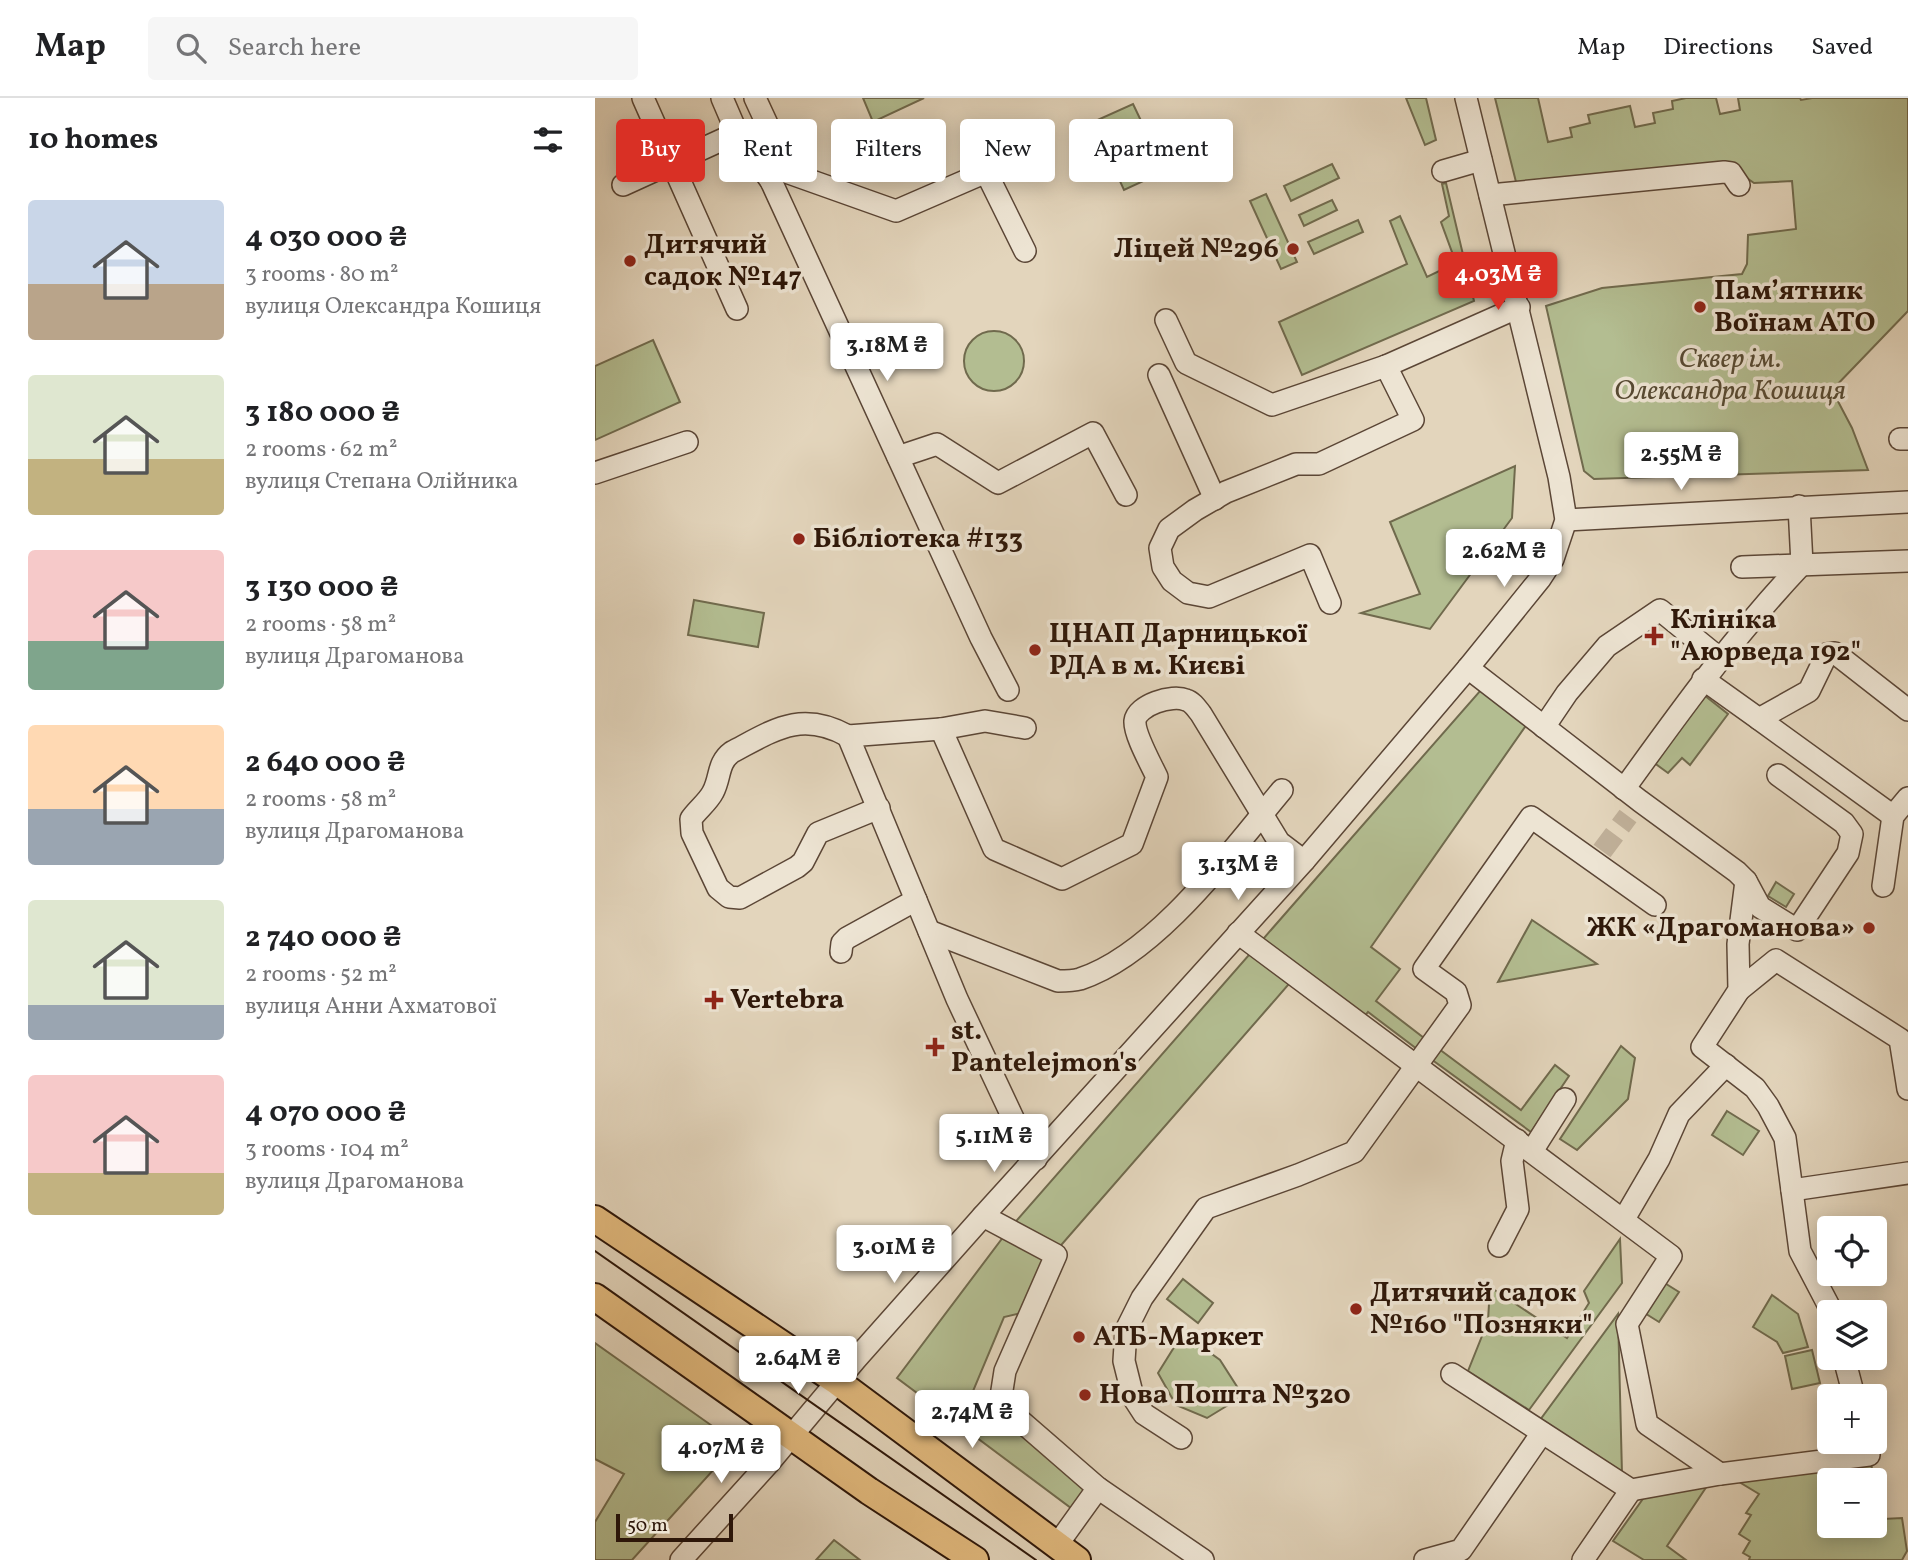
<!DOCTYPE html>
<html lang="en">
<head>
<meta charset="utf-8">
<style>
  :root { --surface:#fff; --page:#f6f6f6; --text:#202124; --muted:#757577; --line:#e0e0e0; --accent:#d93025 }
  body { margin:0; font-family:Vollkorn,serif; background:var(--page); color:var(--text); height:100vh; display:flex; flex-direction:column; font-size:26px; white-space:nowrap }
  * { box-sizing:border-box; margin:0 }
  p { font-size:23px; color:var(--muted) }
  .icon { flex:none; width:38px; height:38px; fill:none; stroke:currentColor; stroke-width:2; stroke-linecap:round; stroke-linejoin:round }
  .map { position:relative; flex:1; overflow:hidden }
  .panel { display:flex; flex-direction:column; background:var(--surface); width:595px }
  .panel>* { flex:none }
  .banner { position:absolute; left:21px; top:21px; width:665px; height:63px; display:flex; gap:14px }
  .tools { position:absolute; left:1222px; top:1118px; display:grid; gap:14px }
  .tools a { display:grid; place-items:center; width:70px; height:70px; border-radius:7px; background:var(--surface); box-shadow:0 4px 18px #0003; font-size:35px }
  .scale { position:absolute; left:21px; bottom:18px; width:117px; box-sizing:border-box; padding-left:7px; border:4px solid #2e1709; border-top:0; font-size:19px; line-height:24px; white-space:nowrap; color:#2e1709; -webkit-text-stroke:5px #ede4d3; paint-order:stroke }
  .price { position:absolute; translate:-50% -60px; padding:0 16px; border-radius:7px; background:#fff; color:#222; font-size:23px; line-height:46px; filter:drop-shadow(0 2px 4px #0008) }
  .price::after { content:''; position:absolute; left:50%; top:42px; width:21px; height:16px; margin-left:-10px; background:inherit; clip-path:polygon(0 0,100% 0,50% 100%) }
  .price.current { background:var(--accent); color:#fff }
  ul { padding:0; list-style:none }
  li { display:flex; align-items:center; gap:21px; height:175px; padding:0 28px }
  li span { display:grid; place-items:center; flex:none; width:196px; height:140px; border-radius:7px; color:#555 }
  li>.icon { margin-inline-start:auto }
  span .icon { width:84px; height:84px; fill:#fffc; stroke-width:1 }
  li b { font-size:30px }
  h2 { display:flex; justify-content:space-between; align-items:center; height:84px; padding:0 28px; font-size:30px }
  .pill { padding:0 24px; border-radius:7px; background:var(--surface); box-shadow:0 4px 18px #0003; font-size:24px; line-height:63px }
  .pill.current { background:var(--accent); color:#fff }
  header { display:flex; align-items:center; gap:42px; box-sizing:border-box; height:98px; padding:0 35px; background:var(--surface); border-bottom:2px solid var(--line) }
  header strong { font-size:33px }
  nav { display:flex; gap:38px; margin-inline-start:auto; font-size:24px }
  .search { width:490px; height:63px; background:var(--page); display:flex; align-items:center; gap:18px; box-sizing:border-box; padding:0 24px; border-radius:7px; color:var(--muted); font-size:26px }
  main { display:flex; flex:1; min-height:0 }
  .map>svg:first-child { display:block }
</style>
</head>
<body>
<header>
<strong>Map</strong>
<div class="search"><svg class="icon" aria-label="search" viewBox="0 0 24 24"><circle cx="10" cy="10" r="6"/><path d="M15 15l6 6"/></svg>Search here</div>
<nav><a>Map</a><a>Directions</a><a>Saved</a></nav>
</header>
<main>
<section class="panel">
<h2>10 homes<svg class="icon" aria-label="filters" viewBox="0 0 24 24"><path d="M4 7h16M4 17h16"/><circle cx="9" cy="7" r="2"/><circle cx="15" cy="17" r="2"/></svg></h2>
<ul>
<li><span style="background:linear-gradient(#c9d6e8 60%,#b9a48a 0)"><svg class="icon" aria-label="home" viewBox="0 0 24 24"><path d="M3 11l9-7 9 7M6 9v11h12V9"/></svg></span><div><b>4 030 000 ₴</b><p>3 rooms · 80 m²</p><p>вулиця Олександра Кошиця</p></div></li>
<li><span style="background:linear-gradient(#dfe7d0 60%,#c2b280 0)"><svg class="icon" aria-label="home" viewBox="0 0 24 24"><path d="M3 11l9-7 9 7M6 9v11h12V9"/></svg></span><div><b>3 180 000 ₴</b><p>2 rooms · 62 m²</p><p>вулиця Степана Олійника</p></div></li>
<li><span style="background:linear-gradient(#f6c9c9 65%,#7fa58c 0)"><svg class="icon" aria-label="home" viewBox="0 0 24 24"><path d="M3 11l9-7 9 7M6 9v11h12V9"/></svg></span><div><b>3 130 000 ₴</b><p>2 rooms · 58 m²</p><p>вулиця Драгоманова</p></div></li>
<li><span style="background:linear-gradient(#ffd9b3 60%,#9aa5b1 0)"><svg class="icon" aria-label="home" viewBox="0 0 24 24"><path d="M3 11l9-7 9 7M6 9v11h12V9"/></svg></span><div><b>2 640 000 ₴</b><p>2 rooms · 58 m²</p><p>вулиця Драгоманова</p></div></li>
<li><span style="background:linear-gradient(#dfe7d0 75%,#9aa5b1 0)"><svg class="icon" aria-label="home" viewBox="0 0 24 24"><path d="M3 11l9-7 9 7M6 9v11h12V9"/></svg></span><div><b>2 740 000 ₴</b><p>2 rooms · 52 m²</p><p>вулиця Анни Ахматової</p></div></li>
<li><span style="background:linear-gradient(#f6c9c9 70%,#c2b280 0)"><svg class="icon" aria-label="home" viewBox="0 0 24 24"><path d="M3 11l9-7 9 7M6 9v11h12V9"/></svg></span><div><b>4 070 000 ₴</b><p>3 rooms · 104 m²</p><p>вулиця Драгоманова</p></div></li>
</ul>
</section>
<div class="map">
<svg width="1313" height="1462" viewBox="0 0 1313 1462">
  <rect width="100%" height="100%" fill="#e3d5bc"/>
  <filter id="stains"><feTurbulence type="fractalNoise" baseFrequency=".00286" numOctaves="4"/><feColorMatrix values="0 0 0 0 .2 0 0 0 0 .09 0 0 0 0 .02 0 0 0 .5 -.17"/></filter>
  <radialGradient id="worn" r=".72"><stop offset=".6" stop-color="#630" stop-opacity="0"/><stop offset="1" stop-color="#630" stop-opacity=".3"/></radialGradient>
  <!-- green -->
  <g fill="#b3bd91" stroke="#706a4d" stroke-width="2" fill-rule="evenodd">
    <polygon points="268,0 329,0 278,24"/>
    <polygon points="811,0 831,0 841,42 830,47"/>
    <polygon points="900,0 943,0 953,44 977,39 975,30 995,25 993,17 1035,8 1040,29 1060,25 1058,15 1078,11 1077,3 1091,0 1121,0 1125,16 1145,12 1143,0 1205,0 1206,2 1217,0 1313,0 1313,213 1237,292 1257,330 1273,372 999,381 989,373 951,208 1007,190 1147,176 1152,166 1153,137 1201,131 1197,83 1159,85 1136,69 922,88"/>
    <polygon points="538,6 570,73 529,92 498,24"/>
    <polygon points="737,66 744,80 696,103 689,88"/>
    <polygon points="851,85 879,203 707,277 684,224 812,166 795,123 805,118 832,179 861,165 846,124 854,118 847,86"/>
    <polygon points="671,96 702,164 686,171 655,103"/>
    <polygon points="737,102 742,112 709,128 704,117"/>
    <polygon points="763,122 768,134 719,156 713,144"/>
    <circle cx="399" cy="263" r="30"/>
    <polygon points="58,242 85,304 0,342 0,268"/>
    <polygon points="920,368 917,420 835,531 766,515 825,496 795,424"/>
    <polygon points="99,502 169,515 163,549 93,537"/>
    <polygon points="892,585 937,619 776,849 805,871 781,903 829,940 822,951 773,914 766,923 662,848"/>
    <polygon points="1109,597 1133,616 1095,667 1087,660 1073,675 1058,664"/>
    <polygon points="1181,784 1199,796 1191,809 1173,798"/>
    <polygon points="937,822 1002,866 903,884"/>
    <polygon points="660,850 700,879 461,1153 416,1129"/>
    <polygon points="1026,948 1040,960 1033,1001 982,1052 965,1041"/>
    <polygon points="844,951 926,1012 960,967 974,978 936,1034 836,961"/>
    <polygon points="1132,1013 1164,1033 1148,1057 1117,1037"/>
    <polygon points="412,1134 457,1158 431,1214 409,1219 378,1293 398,1305 496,1391 480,1413 302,1280"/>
    <polygon points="1025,1141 1027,1185 934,1312 873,1273 893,1223 895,1189 972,1240 994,1205 989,1193"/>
    <polygon points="588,1181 618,1205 603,1225 572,1201"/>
    <polygon points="1068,1184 1084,1194 1064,1224 1048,1214"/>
    <polygon points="1177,1197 1203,1216 1213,1249 1188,1255 1182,1244 1158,1229"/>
    <polygon points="1023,1216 1027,1376 945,1322"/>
    <polygon points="588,1235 625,1262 648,1298 612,1320 581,1307 563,1275"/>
    <polygon points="0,1245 130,1337 133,1348 121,1369 37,1462 0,1462 0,1424 29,1376 0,1361"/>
    <polygon points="1217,1252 1225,1285 1197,1291 1190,1258"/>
    <path d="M 1274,1357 L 1288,1421 L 1307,1420 L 1312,1453 L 1307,1462 L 1154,1462 L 1155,1459 L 1148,1455 L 1155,1443 L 1144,1436 L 1156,1417 L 1151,1415 L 1164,1396 L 1136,1379 ZM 1234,1382 L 1279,1382 L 1279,1428 L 1234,1428 Z"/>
    <polygon points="1114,1385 1072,1448 1091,1462 1049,1462 1018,1443 1050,1398"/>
    <polygon points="239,1442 265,1462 221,1462"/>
  </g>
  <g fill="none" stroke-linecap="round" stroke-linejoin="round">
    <!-- minor-tunnel -->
    <polyline stroke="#bfaf98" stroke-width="21" stroke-dasharray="21 10" stroke-linecap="butt" points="1007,753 1033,718"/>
    <!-- minor casing -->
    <g stroke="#5b4636" stroke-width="24">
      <g id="minor">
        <polyline points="48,0 142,211"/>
        <polyline points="127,0 142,35 176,83 386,540 413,592"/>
        <polyline points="160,0 185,54 176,83"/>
        <polyline points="180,70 301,113 391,74 430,153"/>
        <polyline points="848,73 886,62"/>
        <polyline points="28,87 142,35"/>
        <polyline points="895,97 1129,74 1136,75 1144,87"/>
        <polyline points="571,222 591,265 677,307 791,268 924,209"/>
        <polyline points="564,277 620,401"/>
        <polyline points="1305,341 1313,341"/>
        <polyline points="303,359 342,346 403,385 498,335 531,397"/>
        <polyline points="0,375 92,344"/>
        <polyline points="971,422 1313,404"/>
        <polyline points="1147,469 1313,463"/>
        <polyline points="735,505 715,457 614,499 593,495 577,483 568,469 565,450 574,431 600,412 631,394 701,366 724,366 818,322 791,268"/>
        <polyline points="873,570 1045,703 1142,774 1151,783 1165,809 1202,832 1253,755 1257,736 1249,725 1183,677"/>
        <polyline points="1108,581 1164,621 1214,593 1232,556 1240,555 1313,612"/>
        <polyline points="1164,621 1298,718"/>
        <polyline points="949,629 972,595 1012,548 1065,512 1124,560"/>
        <polyline points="430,630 390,623 346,631 253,638 362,901 425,1035 441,1061"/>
        <path d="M 346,631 L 399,751 L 467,781 L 537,746 L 562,679 C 556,666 539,636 540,623 C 542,607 577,596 591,602 C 598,604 602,611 606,616 L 684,744 L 709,763"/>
        <path d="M 253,638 C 206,612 179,632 137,654 C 122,665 126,679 118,694 C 113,704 102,712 96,721 L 97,735 L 123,790 L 134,799 L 145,800 L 202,769 L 208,764 L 223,735 L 284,710"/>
        <path d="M 1029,691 C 1086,612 1140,537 1207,466 L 1204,408"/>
        <polyline points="1151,783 1143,846 1144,892 1107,949 1160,990 1173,1008 1190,1040 1205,1153 1237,1214"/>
        <polyline points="1288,788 1298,718 1313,700"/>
        <path d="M 334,833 L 463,883 C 470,883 478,883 485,881 C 562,856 636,753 687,692"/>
        <polyline points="643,835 1076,1158 1032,1226 1052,1326 1125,1376"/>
        <polyline points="246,854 247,845 252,840 321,802"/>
        <polyline points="1144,892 1181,862 1305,941 1313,991"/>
        <polyline points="937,1053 970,1001"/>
        <polyline points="1197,1092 1313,1075"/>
        <polyline points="388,1118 461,1157 410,1273 405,1305 503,1390 608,1462"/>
        <polyline points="1029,1121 1064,1061 1084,1016 1131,967"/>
        <polyline points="904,1148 923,1111 917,1063 922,1042"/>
        <polyline points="1249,1260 1259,1298"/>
        <polyline points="857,1276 1036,1392 1125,1376 1274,1357 1271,1344"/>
        <polyline points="586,1340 549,1316 538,1299 529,1263 531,1232 547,1200 611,1110 703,1077 759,1054 865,907 861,894 829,871 936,719 1060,807"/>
        <polyline points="462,1447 503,1390"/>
        <polyline points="86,1462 173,1366 261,1261 388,1118 709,763 873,570 945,481 958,461 971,422 964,379 871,0"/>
        <polyline points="830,1462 866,1452 947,1335"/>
        <polyline points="988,1462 1036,1392"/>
      </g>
    </g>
    <!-- major casing -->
    <g stroke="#2e1709" stroke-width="30">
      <g id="major">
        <polyline points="0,1121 243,1284 482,1462"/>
        <polyline points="0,1199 274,1393 380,1462"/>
      </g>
    </g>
    <!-- minor -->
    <use href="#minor" stroke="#ede4d3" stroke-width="21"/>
    <!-- major -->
    <use href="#major" stroke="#e2ba7e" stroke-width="26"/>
    <!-- tram -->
    <polyline stroke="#2e1709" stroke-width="2" points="0,1153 441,1462"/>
  </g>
  <!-- markers -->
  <g fill="#8f2418" stroke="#ede4d3" stroke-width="2.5">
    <circle cx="698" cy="151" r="7"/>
    <circle cx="35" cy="163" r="7"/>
    <circle cx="1105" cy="209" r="7"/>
    <circle cx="204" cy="441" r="7"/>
    <path d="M1055.5 527.5h7v7h7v7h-7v7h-7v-7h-7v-7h7z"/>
    <circle cx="440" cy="552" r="7"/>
    <circle cx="1274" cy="830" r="7"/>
    <path d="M115.5 891.5h7v7h7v7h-7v7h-7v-7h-7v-7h7z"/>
    <path d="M336.5 938.5h7v7h7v7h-7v7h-7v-7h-7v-7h7z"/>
    <circle cx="761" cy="1211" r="7"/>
    <circle cx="484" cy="1239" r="7"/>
    <circle cx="490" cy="1297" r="7"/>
  </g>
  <g text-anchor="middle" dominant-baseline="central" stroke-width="7" stroke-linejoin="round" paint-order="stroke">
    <!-- poi labels -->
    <g font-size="28" font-weight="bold" fill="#2e1709" stroke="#ede4d3" text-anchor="start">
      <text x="49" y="147">Дитячий<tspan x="49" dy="32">садок №147</tspan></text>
      <text x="684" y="151" text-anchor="end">Ліцей №296</text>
      <text x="1119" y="193">Пам’ятник<tspan x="1119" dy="32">Воїнам АТО</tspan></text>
      <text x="218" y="441">Бібліотека #133</text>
      <text x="1075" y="522">Клініка<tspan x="1075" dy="32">"Аюрведа 192"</tspan></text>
      <text x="454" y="536">ЦНАП Дарницької<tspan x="454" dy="32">РДА в м. Києві</tspan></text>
      <text x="1260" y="830" text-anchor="end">ЖК «Драгоманова»</text>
      <text x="135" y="902">Vertebra</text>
      <text x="356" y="933">st.<tspan x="356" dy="32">Pantelejmon's</tspan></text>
      <text x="775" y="1195">Дитячий садок<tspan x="775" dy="32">№160 "Позняки"</tspan></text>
      <text x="498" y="1239">АТБ-Маркет</text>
      <text x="504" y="1297">Нова Пошта №320</text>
    </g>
    <!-- park labels -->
    <g font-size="28" font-style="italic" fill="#564932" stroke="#ede4d3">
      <text x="1135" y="261">Сквер ім.<tspan x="1135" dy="32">Олександра Кошиця</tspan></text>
    </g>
  </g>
  <rect width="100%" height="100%" filter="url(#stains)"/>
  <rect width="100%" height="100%" fill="url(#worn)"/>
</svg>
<div class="tools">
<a><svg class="icon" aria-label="locate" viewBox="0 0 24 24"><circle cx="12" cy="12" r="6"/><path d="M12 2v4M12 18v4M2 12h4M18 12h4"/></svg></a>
<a><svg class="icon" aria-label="layers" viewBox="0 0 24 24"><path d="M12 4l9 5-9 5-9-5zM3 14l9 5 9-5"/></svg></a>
<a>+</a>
<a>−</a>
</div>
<div class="scale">50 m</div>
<b class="price current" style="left:903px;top:214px">4.03M ₴</b>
<b class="price" style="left:292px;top:285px">3.18M ₴</b>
<b class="price" style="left:1086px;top:394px">2.55M ₴</b>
<b class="price" style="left:909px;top:491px">2.62M ₴</b>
<b class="price" style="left:643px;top:804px">3.13M ₴</b>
<b class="price" style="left:399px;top:1076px">5.11M ₴</b>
<b class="price" style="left:299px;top:1187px">3.01M ₴</b>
<b class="price" style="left:203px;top:1298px">2.64M ₴</b>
<b class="price" style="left:377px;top:1352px">2.74M ₴</b>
<b class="price" style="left:126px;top:1387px">4.07M ₴</b>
<div class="banner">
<a class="pill current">Buy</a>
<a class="pill">Rent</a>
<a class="pill">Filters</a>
<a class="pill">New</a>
<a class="pill">Apartment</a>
</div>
</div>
</main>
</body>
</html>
